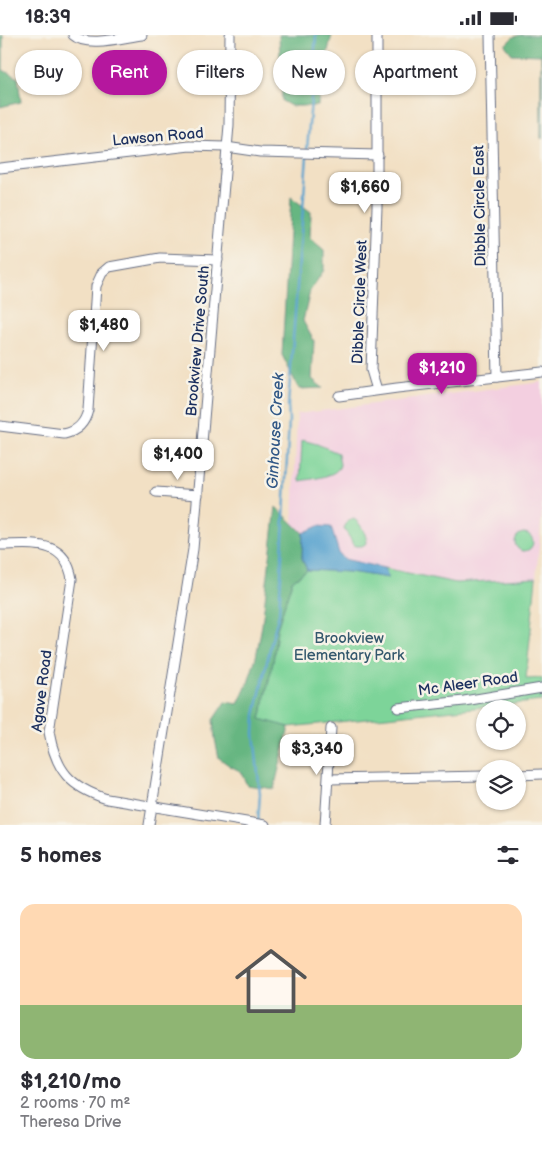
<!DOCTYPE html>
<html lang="en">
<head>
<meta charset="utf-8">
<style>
  :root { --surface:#fff; --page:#f7f7f7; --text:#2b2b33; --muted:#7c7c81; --line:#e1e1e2; --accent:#b5179e }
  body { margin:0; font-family:"Balsamiq Sans",sans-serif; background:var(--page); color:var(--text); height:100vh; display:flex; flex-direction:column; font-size:19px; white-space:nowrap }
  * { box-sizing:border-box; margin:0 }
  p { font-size:16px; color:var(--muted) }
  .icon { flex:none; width:28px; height:28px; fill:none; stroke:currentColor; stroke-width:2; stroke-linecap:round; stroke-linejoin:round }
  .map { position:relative; height:790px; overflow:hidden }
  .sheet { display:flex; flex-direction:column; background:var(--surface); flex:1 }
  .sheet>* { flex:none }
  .banner { position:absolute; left:15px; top:15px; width:512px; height:45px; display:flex; gap:10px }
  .tools { position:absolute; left:476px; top:665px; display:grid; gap:10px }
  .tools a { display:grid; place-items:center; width:50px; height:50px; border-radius:50%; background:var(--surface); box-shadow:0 1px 4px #0004; font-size:25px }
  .price { position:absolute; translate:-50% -42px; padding:0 11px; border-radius:10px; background:#fff; color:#222; font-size:16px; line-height:32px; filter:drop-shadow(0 1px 2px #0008) }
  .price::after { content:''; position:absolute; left:50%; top:30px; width:15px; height:11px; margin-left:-8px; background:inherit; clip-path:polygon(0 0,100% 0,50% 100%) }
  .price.current { background:var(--accent); color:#fff }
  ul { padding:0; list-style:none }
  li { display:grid; align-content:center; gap:10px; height:265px; padding:0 20px }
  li+li { border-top:1px solid var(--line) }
  li span { display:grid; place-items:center; height:155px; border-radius:15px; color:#555 }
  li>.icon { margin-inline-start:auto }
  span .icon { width:90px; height:90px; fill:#fffc; stroke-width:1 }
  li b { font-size:21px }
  h2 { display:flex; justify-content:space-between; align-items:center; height:60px; padding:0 20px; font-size:21px }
  .pill { padding:0 18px; border-radius:22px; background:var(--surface); box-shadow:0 1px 4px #0004; font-size:18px; line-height:45px }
  .pill.current { background:var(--accent); color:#fff }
  .status { display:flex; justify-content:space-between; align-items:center; height:35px; padding:0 25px; background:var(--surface); direction:ltr }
  .status svg { height:14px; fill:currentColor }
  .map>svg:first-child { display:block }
</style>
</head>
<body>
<div class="status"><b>18:39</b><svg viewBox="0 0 49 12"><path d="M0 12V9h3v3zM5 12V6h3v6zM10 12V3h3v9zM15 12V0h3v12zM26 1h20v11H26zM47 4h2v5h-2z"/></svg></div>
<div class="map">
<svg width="542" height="790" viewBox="0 0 542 790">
  <rect width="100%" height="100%" fill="#f7f3e8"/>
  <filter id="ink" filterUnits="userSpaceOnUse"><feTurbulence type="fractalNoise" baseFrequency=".02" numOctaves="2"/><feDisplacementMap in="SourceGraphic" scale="10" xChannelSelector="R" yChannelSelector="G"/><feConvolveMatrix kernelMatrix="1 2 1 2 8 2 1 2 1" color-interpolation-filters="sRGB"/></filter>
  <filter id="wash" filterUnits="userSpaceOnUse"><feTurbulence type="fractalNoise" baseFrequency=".0096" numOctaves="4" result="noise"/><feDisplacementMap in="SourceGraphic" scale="20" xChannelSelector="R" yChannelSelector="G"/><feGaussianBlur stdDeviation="1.12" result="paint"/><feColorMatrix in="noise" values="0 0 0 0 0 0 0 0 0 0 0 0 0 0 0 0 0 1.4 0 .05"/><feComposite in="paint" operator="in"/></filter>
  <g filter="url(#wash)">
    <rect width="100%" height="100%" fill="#f2e0c4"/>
    <!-- built -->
    <polygon fill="#f3cfe0" points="542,347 542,478 536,543 456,548 345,524 339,518 331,492 318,491 303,498 293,488 297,379"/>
    <!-- green -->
    <g fill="#7dd499" stroke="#4c827c">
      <path d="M 302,405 L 317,409 L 338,418 C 338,422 340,427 340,430 C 338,442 310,444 300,446 Z"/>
      <path d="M 354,484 C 361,488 367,501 367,508 L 362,511 L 355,511 L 344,494 C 346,488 348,485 354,484 Z"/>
      <circle cx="524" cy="507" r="9"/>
      <polygon points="384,533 456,548 536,543 526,644 542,643 542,666 289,692 260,685 273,627 277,594 292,546 307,535 350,537 388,543"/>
    </g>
    <!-- forest -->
    <g fill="#66b681" stroke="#407270">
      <polygon points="3,0 3,35 18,43 21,67 0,72 0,1"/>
      <polygon points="279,0 332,0 319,51 318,71 291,71 282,66"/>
      <polygon points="522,0 542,0 542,104 541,103 541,20 512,19 505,10 513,2"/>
      <polygon points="291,162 311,177 310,203 324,215 324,235 310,256 303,286 314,306 312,344 323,353 299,354 282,320"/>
      <polygon points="276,472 303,498 302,523 307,535 292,546 277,594 273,627 260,684 289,692 274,754 247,750 240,736 230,731 219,723 215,704 213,685 225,667 238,669 248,648 256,622 262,590"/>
    </g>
    <!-- water -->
    <polygon fill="#57a2cf" stroke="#396896" points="318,491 331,492 339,518 344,524 384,533 389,543 350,537 307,535 302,523 303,498"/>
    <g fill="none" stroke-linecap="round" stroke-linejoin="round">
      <!-- stream -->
      <g stroke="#57a2cf" stroke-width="2.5">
        <polyline points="307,116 316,0"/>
        <polyline points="258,786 260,759 254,698 255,680 273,600 279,579 289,385 288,370 307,121"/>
      </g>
    </g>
  </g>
  <g filter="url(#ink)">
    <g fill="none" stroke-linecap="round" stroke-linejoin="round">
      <!-- minor casing -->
      <g stroke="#666d82" stroke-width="11">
        <g id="minor">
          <path d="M 73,0 C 87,13 124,2 142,0"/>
          <polyline points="377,0 377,172 371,335 377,355"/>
          <polyline points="490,0 497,342"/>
          <polyline points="0,133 190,111 226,112 260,117 378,120"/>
          <polyline points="339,361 397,353 542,337"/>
          <path d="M 0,391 L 64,399 C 78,396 85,388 88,375 L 96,251 L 102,238 L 109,232 L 160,223 L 218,225"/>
          <polyline points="156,457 198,460"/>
          <path d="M 0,510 C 32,510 65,503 72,544 L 49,697 C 56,736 70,752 107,764 L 265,790"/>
          <polyline points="398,673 464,666 542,653"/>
          <polyline points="518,740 542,739"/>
          <polyline points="329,744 485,741"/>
          <polyline points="149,790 193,514 229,90 230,0"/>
          <polyline points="325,790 331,693"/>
        </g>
      </g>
      <!-- minor -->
      <use href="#minor" stroke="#fff" stroke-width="9"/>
    </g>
  </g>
  <g text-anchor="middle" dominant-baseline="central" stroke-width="5" stroke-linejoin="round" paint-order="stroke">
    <!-- street labels -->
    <g font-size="15" fill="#1b2f5e" stroke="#f7f3e8">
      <text transform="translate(158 102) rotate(-5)">Lawson Road</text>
      <text transform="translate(480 171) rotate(-91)">Dibble Circle East</text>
      <text transform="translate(360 267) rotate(-88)">Dibble Circle West</text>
      <text transform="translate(198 306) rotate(-85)">Brookview Drive South</text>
      <text transform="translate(468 649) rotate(-8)">Mc Aleer Road</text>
      <text transform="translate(42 656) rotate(-83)">Agave Road</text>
    </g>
    <!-- park labels -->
    <g font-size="15" fill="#34586d" stroke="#f7f3e8">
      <text x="349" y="603">Brookview<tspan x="349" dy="17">Elementary Park</tspan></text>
    </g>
    <!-- water labels -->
    <g font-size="16" font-style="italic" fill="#305786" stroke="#f7f3e8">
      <text transform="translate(276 396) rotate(-87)">Ginhouse Creek</text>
    </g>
  </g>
</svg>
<div class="tools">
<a><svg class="icon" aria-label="locate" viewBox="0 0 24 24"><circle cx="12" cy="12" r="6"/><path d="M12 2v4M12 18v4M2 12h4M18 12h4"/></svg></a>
<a><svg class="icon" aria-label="layers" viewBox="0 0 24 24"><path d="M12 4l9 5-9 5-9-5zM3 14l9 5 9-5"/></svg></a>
</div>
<b class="price" style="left:365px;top:179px">$1,660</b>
<b class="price" style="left:104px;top:317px">$1,480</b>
<b class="price current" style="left:442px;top:360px">$1,210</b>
<b class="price" style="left:178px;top:446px">$1,400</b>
<b class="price" style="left:317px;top:741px">$3,340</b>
<div class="banner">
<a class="pill">Buy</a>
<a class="pill current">Rent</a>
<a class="pill">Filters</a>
<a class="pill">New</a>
<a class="pill">Apartment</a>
</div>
</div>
<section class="sheet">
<h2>5 homes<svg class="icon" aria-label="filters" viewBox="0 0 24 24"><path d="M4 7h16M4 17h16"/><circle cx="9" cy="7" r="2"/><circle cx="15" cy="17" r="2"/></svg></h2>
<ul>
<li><span style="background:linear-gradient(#ffd9b3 65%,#8fb573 0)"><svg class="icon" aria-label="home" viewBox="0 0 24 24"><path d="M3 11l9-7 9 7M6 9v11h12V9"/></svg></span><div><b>$1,210/mo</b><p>2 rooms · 70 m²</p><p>Theresa Drive</p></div></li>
</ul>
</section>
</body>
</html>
